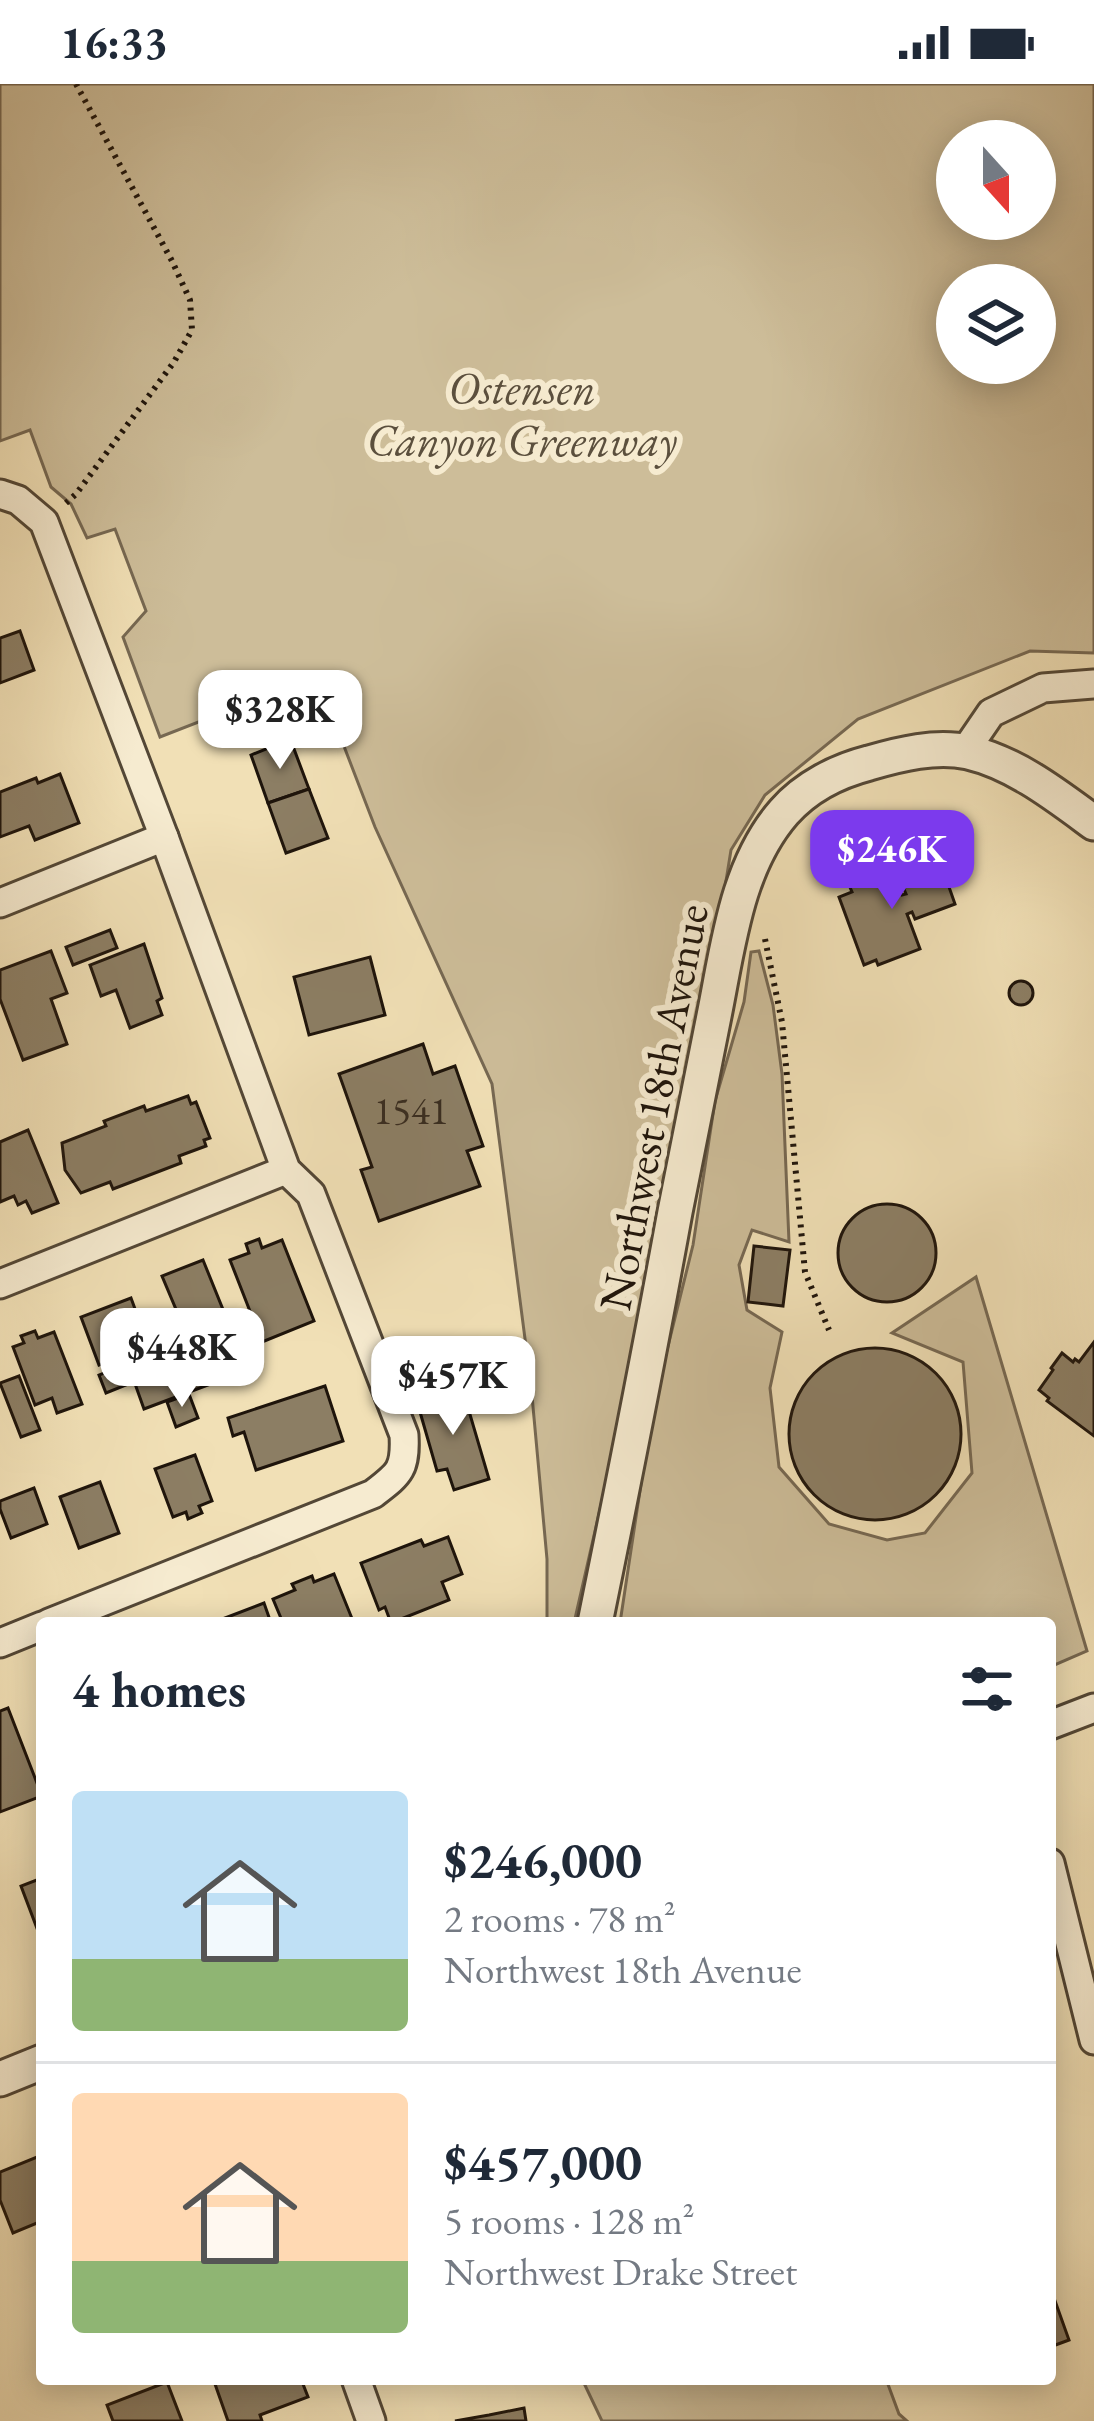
<!DOCTYPE html>
<html lang="en">
<head>
<meta charset="utf-8">
<style>
  :root { --surface:#fff; --page:#f6f6f7; --text:#1f2937; --muted:#747a83; --line:#e0e1e3; --accent:#7c3aed }
  body { margin:0; font-family:"EB Garamond",serif; background:var(--page); color:var(--text); height:100vh; display:flex; flex-direction:column; font-size:45px; white-space:nowrap }
  * { box-sizing:border-box; margin:0 }
  p { font-size:39px; color:var(--muted) }
  .icon { flex:none; width:66px; height:66px; fill:none; stroke:currentColor; stroke-width:2; stroke-linecap:round; stroke-linejoin:round }
  .map { position:relative; flex:1; overflow:hidden }
  .panel { position:absolute; left:36px; top:1533px; width:1020px; height:768px; display:flex; flex-direction:column; background:var(--surface); border-radius:12px; box-shadow:0 6px 30px #0003 }
  .panel>* { flex:none }
  .needle { width:78px; rotate:159deg }
  .buttons { position:absolute; left:936px; top:36px; display:grid; gap:24px }
  .buttons a { display:grid; place-items:center; width:120px; height:120px; border-radius:50%; background:var(--surface); box-shadow:0 6px 30px #0003; font-size:60px }
  .price { position:absolute; translate:-50% -102px; padding:0 27px; border-radius:24px; background:#fff; color:#222; font-size:39px; line-height:78px; filter:drop-shadow(0 3px 6px #0008) }
  .price::after { content:''; position:absolute; left:50%; top:72px; width:36px; height:27px; margin-left:-18px; background:inherit; clip-path:polygon(0 0,100% 0,50% 100%) }
  .price.active { background:var(--accent); color:#fff }
  ul { padding:0; list-style:none }
  li { display:flex; align-items:center; gap:36px; height:300px; padding:0 36px }
  li+li { border-top:3px solid var(--line) }
  li span { display:grid; place-items:center; flex:none; width:336px; height:240px; border-radius:12px; color:#555 }
  li>.icon { margin-inline-start:auto }
  span .icon { width:144px; height:144px; fill:#fffc; stroke-width:1 }
  li b { font-size:51px }
  h2 { display:flex; justify-content:space-between; align-items:center; height:144px; padding:0 36px; font-size:51px }
  .status { display:flex; justify-content:space-between; align-items:center; height:84px; padding:0 60px; background:var(--surface); direction:ltr }
  .status svg { height:33px; fill:currentColor }
  .map>svg:first-child { display:block }
</style>
</head>
<body>
<div class="status"><b>16:33</b><svg viewBox="0 0 49 12"><path d="M0 12V9h3v3zM5 12V6h3v6zM10 12V3h3v9zM15 12V0h3v12zM26 1h20v11H26zM47 4h2v5h-2z"/></svg></div>
<div class="map">
<svg width="1094" height="2337" viewBox="0 0 1094 2337">
  <rect width="100%" height="100%" fill="#f1e0b6"/>
  <filter id="stains"><feTurbulence type="fractalNoise" baseFrequency=".00167" numOctaves="4"/><feColorMatrix values="0 0 0 0 .2 0 0 0 0 .09 0 0 0 0 .02 0 0 0 .5 -.17"/></filter>
  <radialGradient id="worn" r=".72"><stop offset=".6" stop-color="#630" stop-opacity="0"/><stop offset="1" stop-color="#630" stop-opacity=".3"/></radialGradient>
  <!-- green -->
  <g fill="#cdbd99" stroke="#766852" stroke-width="3" fill-rule="evenodd">
    <path d="M 0,0 L 1094,0 L 1094,569 L 1030,567 L 858,635 L 765,711 L 731,766 L 713,877 L 619,1342 L 574,1539 L 547,1539 L 547,1475 L 531,1301 L 492,1000 L 375,743 L 317,592 L 160,653 L 123,553 L 146,527 L 115,445 L 87,454 L 71,420 L 51,403 L 30,346 L 0,357 ZM 957,57 L 1035,57 L 1035,135 L 957,135 ZM 957,201 L 1035,201 L 1035,279 L 957,279 Z"/>
    <polygon points="759,867 773,921 782,990 789,1158 752,1146 739,1181 747,1226 782,1248 770,1304 779,1383 829,1440 887,1456 925,1449 972,1389 963,1278 892,1249 976,1193 1087,1567 1050,1583 1050,1539 620,1539 652,1327 693,1161 715,1017 744,918 751,868"/>
    <polygon points="582,2295 886,2295 899,2330 907,2337 602,2337"/>
  </g>
  <!-- building -->
  <g fill="#8c7e64" stroke="#1e140b" stroke-width="3">
    <polygon points="20,547 34,586 0,599 0,554"/>
    <polygon points="288,656 291,657 309,705 268,719 251,671"/>
    <polygon points="60,690 79,739 35,756 29,742 0,753 0,708 36,694 38,699"/>
    <polygon points="309,705 328,754 286,769 268,719"/>
    <polygon points="942,783 955,820 915,835 912,828 907,830 920,865 878,881 876,876 864,881 839,813 852,808 849,801 893,785 902,811 906,810 901,798"/>
    <polygon points="110,846 117,864 73,881 66,863"/>
    <polygon points="144,860 162,914 157,917 162,931 130,944 116,906 101,912 90,881"/>
    <polygon points="51,867 67,909 51,915 67,960 23,976 0,915 0,886"/>
    <polygon points="370,873 385,931 309,951 294,893"/>
    <circle cx="1021" cy="909" r="12"/>
    <polygon points="423,960 433,990 455,982 483,1062 467,1067 480,1102 379,1137 361,1086 372,1083 339,990"/>
    <polygon points="188,1012 191,1020 196,1018 210,1054 204,1056 206,1062 179,1072 181,1079 113,1105 110,1098 81,1109 65,1086 62,1059 106,1042 104,1037 144,1022 146,1027"/>
    <polygon points="28,1046 58,1119 32,1129 26,1117 18,1121 14,1112 0,1118 0,1058"/>
    <circle cx="887" cy="1169" r="49"/>
    <polygon points="259,1155 262,1164 282,1156 314,1237 262,1258 230,1176 249,1169 246,1160"/>
    <polygon points="754,1162 790,1166 783,1222 748,1218"/>
    <polygon points="203,1176 226,1233 186,1249 162,1192"/>
    <polygon points="131,1214 149,1263 99,1281 81,1233"/>
    <polygon points="35,1247 38,1254 54,1248 82,1320 57,1329 52,1314 35,1321 13,1263 24,1259 21,1252"/>
    <polygon points="1094,1258 1094,1352 1047,1317 1049,1314 1039,1306 1053,1286 1051,1284 1062,1269 1073,1278 1075,1275 1079,1278"/>
    <circle cx="875" cy="1350" r="86"/>
    <polygon points="219,1266 229,1293 144,1325 134,1297"/>
    <polygon points="124,1281 131,1299 106,1309 99,1291"/>
    <polygon points="19,1292 40,1346 21,1353 0,1299"/>
    <polygon points="325,1302 343,1357 256,1386 244,1348 233,1352 228,1334"/>
    <polygon points="451,1303 454,1313 464,1310 489,1395 454,1406 447,1385 437,1387 418,1321 426,1319 424,1311"/>
    <polygon points="189,1310 198,1334 176,1343 167,1318"/>
    <polygon points="195,1371 212,1417 199,1422 202,1429 188,1435 186,1428 173,1433 155,1385"/>
    <polygon points="100,1398 119,1449 79,1464 60,1413"/>
    <polygon points="34,1404 47,1440 11,1454 0,1425 0,1417"/>
    <polygon points="448,1453 462,1490 442,1498 449,1516 391,1539 385,1523 379,1526 361,1479 421,1456 424,1462"/>
    <polygon points="334,1490 353,1537 283,1539 273,1515 295,1506 292,1500 312,1492 314,1498"/>
    <polygon points="264,1519 271,1539 212,1539"/>
    <polygon points="8,1624 42,1712 0,1728 0,1627"/>
    <polygon points="42,1794 42,1855 41,1855 21,1802"/>
    <polygon points="42,2071 42,2137 13,2149 0,2116 0,2088"/>
    <polygon points="1054,2214 1069,2256 1050,2263 1050,2216"/>
    <polygon points="227,2295 301,2295 308,2313 260,2331 262,2337 228,2337 215,2300"/>
    <polygon points="167,2298 182,2337 113,2337 107,2321"/>
    <polygon points="524,2324 526,2337 455,2337 489,2331"/>
  </g>
  <g fill="none" stroke-linecap="round" stroke-linejoin="round">
    <!-- minor casing -->
    <g stroke="#534736" stroke-width="33">
      <g id="minor">
        <path d="M 0,410 L 18,416 L 44,438 L 164,753 L 286,1086 L 311,1110 L 404,1351 C 406,1386 399,1390 373,1410 L 49,1539"/>
        <polyline points="965,667 991,629 1043,604 1094,600"/>
        <polyline points="0,819 164,753"/>
        <polyline points="0,1200 286,1086"/>
        <polyline points="0,1559 42,1542"/>
        <polyline points="1050,1641 1094,1624"/>
        <polyline points="1050,1779 1094,1956"/>
        <polyline points="356,2295 371,2337"/>
      </g>
    </g>
    <!-- tertiary casing -->
    <g stroke="#534736" stroke-width="39">
      <g id="tertiary">
        <path d="M 595,1539 C 623,1402 650,1265 675,1128 C 688,1063 701,997 714,932 C 728,863 736,783 784,728 C 806,703 838,687 869,679 C 900,670 936,661 968,668 C 1015,679 1056,711 1094,739"/>
        <polyline points="0,1995 42,1978"/>
      </g>
    </g>
    <!-- path -->
    <g stroke="#1e140b" stroke-width="6" stroke-dasharray="3 6" stroke-linecap="butt">
      <polyline points="66,419 76,410 174,278 192,246 190,216 172,177 76,0"/>
      <polyline points="765,855 782,938 805,1188 829,1246"/>
    </g>
    <!-- minor -->
    <use href="#minor" stroke="#f6ebd0" stroke-width="27"/>
    <!-- tertiary -->
    <use href="#tertiary" stroke="#f6ebd0" stroke-width="33"/>
  </g>
  <g text-anchor="middle" dominant-baseline="central" stroke-width="12" stroke-linejoin="round" paint-order="stroke">
    <!-- number labels -->
    <g font-size="39" fill="#3a2e21">
      <text x="411" y="1026">1541</text>
    </g>
    <!-- park labels -->
    <g font-size="45" font-style="italic" fill="#5b4f3d" stroke="#f6ebd0">
      <text x="522" y="304">Ostensen<tspan x="522" dy="52">Canyon Greenway</tspan></text>
    </g>
    <!-- street labels -->
    <g font-size="45" fill="#1e140b" stroke="#f6ebd0">
      <text transform="translate(653 1023) rotate(-79)">Northwest 18th Avenue</text>
    </g>
  </g>
  <rect width="100%" height="100%" filter="url(#stains)"/>
  <rect width="100%" height="100%" fill="url(#worn)"/>
</svg>
<div class="buttons">
<a><svg class="needle" viewBox="-14 -14 28 28"><path d="M0-13l5 13h-10z" fill="#e53935"/><path d="M0 13l5-13h-10z" fill="#747a83"/></svg></a>
<a><svg class="icon" aria-label="layers" viewBox="0 0 24 24"><path d="M12 4l9 5-9 5-9-5zM3 14l9 5 9-5"/></svg></a>
</div>
<b class="price" style="left:280px;top:688px">$328K</b>
<b class="price active" style="left:892px;top:828px">$246K</b>
<b class="price" style="left:182px;top:1326px">$448K</b>
<b class="price" style="left:453px;top:1354px">$457K</b>
<section class="panel">
<h2>4 homes<svg class="icon" aria-label="filters" viewBox="0 0 24 24"><path d="M4 7h16M4 17h16"/><circle cx="9" cy="7" r="2"/><circle cx="15" cy="17" r="2"/></svg></h2>
<ul>
<li><span style="background:linear-gradient(#bfe0f5 70%,#8fb573 0)"><svg class="icon" aria-label="home" viewBox="0 0 24 24"><path d="M3 11l9-7 9 7M6 9v11h12V9"/></svg></span><div><b>$246,000</b><p>2 rooms · 78 m²</p><p>Northwest 18th Avenue</p></div></li>
<li><span style="background:linear-gradient(#ffd9b3 70%,#8fb573 0)"><svg class="icon" aria-label="home" viewBox="0 0 24 24"><path d="M3 11l9-7 9 7M6 9v11h12V9"/></svg></span><div><b>$457,000</b><p>5 rooms · 128 m²</p><p>Northwest Drake Street</p></div></li>
</ul>
</section>
</div>
</body>
</html>
